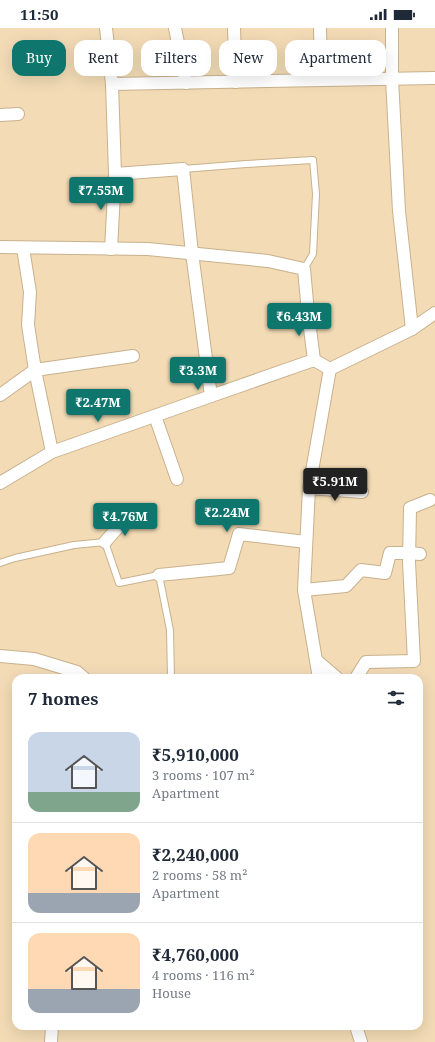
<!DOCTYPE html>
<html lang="en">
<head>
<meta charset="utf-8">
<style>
  :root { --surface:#fff; --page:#f6f6f7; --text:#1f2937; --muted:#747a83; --line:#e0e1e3; --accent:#0f766e }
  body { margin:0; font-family:"Noto Serif",serif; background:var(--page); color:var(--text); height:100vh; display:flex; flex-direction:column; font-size:15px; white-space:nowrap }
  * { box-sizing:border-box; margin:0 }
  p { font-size:13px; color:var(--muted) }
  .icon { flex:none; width:22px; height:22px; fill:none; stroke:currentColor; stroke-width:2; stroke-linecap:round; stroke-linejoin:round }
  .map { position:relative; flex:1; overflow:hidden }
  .panel { position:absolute; left:12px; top:646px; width:411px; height:356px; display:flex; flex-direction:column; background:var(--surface); border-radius:12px; box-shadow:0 4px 16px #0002 }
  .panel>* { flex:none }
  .hud { position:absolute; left:12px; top:12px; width:411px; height:36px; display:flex; gap:8px }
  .price { position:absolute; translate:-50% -34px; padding:0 9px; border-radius:4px; background:var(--accent); color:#fff; font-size:13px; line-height:26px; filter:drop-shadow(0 1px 2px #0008) }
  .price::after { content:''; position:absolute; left:50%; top:24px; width:12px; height:9px; margin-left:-6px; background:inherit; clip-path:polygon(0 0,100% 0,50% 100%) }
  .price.current { background:#222; color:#fff }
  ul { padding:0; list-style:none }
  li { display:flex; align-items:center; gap:12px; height:100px; padding:0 16px }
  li+li { border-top:1px solid var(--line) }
  li span { display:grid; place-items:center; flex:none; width:112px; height:80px; border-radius:12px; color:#555 }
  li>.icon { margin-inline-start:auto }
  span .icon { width:48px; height:48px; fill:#fffc; stroke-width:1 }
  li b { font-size:17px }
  h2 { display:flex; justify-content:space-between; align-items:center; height:48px; padding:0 16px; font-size:17px }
  .tag { padding:0 14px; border-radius:12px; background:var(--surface); box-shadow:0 4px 16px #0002; font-size:14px; line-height:36px }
  .tag.current { background:var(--accent); color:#fff }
  .status { display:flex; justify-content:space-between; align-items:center; height:28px; padding:0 20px; background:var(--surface); direction:ltr }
  .status svg { height:11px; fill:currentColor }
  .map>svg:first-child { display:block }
</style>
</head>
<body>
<div class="status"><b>11:50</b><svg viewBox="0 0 49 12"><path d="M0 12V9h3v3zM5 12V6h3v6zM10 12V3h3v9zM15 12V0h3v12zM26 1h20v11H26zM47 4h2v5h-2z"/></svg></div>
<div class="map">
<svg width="435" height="1014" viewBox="0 0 435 1014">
  <rect width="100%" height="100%" fill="#f2dbb5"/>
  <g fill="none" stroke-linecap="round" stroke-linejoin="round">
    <!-- lane casing -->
    <g stroke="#c8b18d" stroke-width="8">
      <g id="lane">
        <polyline points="183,141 246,136 313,132 316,166 313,226 304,241"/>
        <polyline points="0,535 15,530 74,517 105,514 119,555 159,547 170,602 171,650"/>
      </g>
    </g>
    <!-- street casing -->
    <g stroke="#c8b18d" stroke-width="14">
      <g id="street">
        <polyline points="106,0 112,56"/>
        <polyline points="175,0 186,55"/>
        <polyline points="234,0 236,54"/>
        <polyline points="320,0 321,52"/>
        <polyline points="392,0 392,51 399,183 412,301"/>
        <polyline points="0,87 18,86"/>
        <polyline points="0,219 148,221 268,233 304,241 308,285 314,332 330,341 309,460 304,562 319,650"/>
        <polyline points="111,221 115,146"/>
        <polyline points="314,332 211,368 192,225 183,141 115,146 112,56 435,50"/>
        <polyline points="330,341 412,301 435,285"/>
        <polyline points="0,367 35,342 28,297 30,264 23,220"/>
        <polyline points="155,388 177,451"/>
        <polyline points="52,424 35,342 133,328"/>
        <polyline points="0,455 52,424 211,368"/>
        <polyline points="309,460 362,464"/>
        <polyline points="105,514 127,489"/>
        <polyline points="159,547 229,540 239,506 306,514"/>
        <polyline points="304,562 346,558 361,542 385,545 390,525 409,525 420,526"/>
        <polyline points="0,628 34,631 77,644 84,650"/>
        <polyline points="316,632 337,650"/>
        <polyline points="356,650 366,634 414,633 409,534 410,480 430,472"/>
        <polyline points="356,998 361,1014"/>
        <polyline points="51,1014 52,998"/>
      </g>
    </g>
    <!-- lane -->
    <use href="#lane" stroke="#fff" stroke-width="6"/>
    <!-- street -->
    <use href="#street" stroke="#fff" stroke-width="12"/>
  </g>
</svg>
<b class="price" style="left:101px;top:183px">₹7.55M</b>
<b class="price" style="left:299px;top:309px">₹6.43M</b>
<b class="price" style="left:198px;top:363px">₹3.3M</b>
<b class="price" style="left:98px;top:395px">₹2.47M</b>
<b class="price current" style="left:335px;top:474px">₹5.91M</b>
<b class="price" style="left:227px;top:505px">₹2.24M</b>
<b class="price" style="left:125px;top:509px">₹4.76M</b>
<div class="hud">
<a class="tag current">Buy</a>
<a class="tag">Rent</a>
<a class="tag">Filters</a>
<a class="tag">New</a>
<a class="tag">Apartment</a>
</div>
<section class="panel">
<h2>7 homes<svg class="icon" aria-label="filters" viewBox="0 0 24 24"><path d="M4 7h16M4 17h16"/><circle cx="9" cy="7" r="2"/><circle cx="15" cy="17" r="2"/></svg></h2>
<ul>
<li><span style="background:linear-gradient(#c9d6e8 75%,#7fa58c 0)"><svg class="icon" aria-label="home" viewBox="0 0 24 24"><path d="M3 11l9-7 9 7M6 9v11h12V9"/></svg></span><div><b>₹5,910,000</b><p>3 rooms · 107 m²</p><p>Apartment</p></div></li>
<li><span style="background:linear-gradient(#ffd9b3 75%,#9aa5b1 0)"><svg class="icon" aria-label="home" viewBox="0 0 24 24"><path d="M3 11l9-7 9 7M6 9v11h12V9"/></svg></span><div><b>₹2,240,000</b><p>2 rooms · 58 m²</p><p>Apartment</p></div></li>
<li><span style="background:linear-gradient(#ffd9b3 70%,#9aa5b1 0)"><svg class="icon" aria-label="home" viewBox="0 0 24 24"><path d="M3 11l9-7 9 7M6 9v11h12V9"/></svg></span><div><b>₹4,760,000</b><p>4 rooms · 116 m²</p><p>House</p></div></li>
</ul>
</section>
</div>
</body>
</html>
